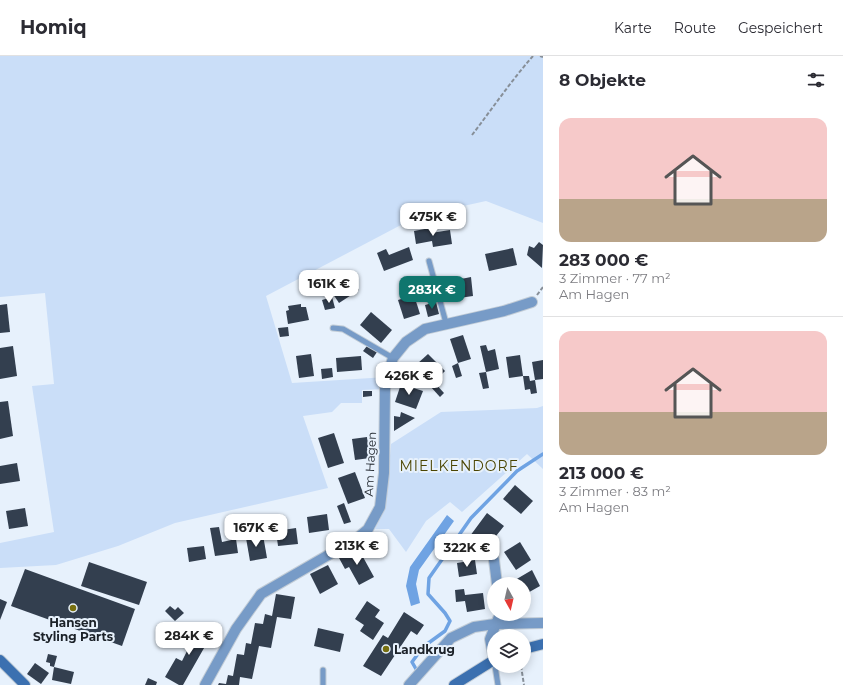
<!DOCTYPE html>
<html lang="de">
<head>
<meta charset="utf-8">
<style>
  :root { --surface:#fff; --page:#f7f7f7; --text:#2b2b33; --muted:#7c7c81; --line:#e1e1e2; --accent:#0f766e }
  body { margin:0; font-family:Montserrat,sans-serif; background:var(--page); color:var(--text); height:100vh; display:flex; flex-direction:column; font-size:15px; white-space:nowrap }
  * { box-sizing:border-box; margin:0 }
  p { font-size:13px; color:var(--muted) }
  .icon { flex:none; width:22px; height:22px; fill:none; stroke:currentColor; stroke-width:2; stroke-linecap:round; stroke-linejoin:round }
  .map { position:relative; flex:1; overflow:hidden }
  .drawer { display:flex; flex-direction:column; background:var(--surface); width:300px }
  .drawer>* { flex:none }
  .needle { width:26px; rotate:172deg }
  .tools { position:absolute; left:487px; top:521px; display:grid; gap:8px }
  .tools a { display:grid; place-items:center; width:44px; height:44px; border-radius:50%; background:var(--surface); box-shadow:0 2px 10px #0003; font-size:20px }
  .price { position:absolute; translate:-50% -34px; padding:0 9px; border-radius:8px; background:#fff; color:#222; font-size:13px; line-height:26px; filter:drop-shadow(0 1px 2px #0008) }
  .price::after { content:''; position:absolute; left:50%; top:24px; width:12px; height:9px; margin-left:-6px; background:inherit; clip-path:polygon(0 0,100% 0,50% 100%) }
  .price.selected { background:var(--accent); color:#fff }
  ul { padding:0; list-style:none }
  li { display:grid; align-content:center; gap:8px; height:212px; padding:0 16px }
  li+li { border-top:1px solid var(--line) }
  li span { display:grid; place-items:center; height:124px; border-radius:12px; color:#555 }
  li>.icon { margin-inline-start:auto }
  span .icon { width:72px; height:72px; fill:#fffc; stroke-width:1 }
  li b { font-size:17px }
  h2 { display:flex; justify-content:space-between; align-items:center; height:48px; padding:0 16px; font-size:17px }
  header { display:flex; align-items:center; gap:24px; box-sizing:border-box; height:56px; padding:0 20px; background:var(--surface); border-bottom:1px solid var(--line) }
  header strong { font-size:19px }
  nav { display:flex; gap:22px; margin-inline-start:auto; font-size:14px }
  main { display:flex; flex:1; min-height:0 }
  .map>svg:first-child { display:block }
</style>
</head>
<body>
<header>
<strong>Homiq</strong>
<nav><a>Karte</a><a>Route</a><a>Gespeichert</a></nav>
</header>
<main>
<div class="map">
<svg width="543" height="629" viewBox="0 0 543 629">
  <rect width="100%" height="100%" fill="#e7f1fc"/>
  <!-- green -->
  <g fill="#cadef8">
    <polygon points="0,0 543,0 543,167 486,145 418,160 266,240 292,327 387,321 385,333 362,334 362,347 341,347 332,356 303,360 328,432 175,467 118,490 56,509 0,512 0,487 54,476 32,330 54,328 45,237 0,241"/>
    <polygon points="543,350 543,413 527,398 462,456 450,446 426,465 406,496 389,473 375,473 386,446 391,388 441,356 537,352"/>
  </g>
  <!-- water -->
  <polygon fill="#6fa3e3" points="447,459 454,465 419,514 416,528 420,547 411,550 406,530 410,511"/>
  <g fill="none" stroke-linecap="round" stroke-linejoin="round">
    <!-- stream -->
    <polyline stroke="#6fa3e3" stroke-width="3.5" points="416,613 412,606 423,591 445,575 450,565 445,557 428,538 429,522 471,462 517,415 543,398"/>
  </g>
  <!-- building -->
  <g fill="#333f4f">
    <polygon points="430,172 431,177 450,174 452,188 433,191 432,185 416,188 414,175"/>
    <polygon points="539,186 543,189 542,212 527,199 529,190 534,192"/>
    <polygon points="409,191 413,204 384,215 377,197 386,193 389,199"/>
    <polygon points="513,192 517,209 489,215 485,198"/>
    <polygon points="471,221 473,240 452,243 452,240 445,241 443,225 450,225 451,229 462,227 461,223"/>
    <polygon points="350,222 359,234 339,247 331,235"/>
    <polygon points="414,239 420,258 404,263 398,244"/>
    <polygon points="332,241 335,252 325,254 322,244"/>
    <polygon points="436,246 439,258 428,261 425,249"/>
    <polygon points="7,248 10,276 0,277 0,249"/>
    <polygon points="301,248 301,251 306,251 309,264 288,268 286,255 289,254 288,250"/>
    <polygon points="371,256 392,274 381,287 360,269"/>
    <polygon points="288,271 289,280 280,281 278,272"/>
    <polygon points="463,279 471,303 458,307 450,283"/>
    <polygon points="486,289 488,295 495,293 499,313 486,316 480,290"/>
    <polygon points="13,290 17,320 0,323 0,292"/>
    <polygon points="367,290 377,296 373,302 363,295"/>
    <polygon points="311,298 314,320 299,322 296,300"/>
    <polygon points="428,298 445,315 434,326 417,308"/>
    <polygon points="520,299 523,320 529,320 530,325 535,324 537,337 531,338 530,333 525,334 523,320 509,322 506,301"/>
    <polygon points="361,300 362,314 337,316 336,302"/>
    <polygon points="543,304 543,323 535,324 532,306"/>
    <polygon points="458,307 462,320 456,322 452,310"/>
    <polygon points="332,312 333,321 322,323 321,313"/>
    <polygon points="486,316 489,332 483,333 479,317"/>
    <polygon points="434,326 444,337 440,341 430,330"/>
    <polygon points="401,328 423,335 416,353 395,346"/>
    <polygon points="363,335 372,335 372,340 363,341"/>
    <polygon points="8,345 13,380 0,383 0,346"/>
    <polygon points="401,356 415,362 394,375 394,360 400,361"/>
    <polygon points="334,377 344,407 328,412 318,382"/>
    <polygon points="367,381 370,402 355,404 352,383"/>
    <polygon points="17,407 20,425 0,428 0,410"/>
    <polygon points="355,416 365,442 348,448 338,422"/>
    <polygon points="515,429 533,445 521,458 503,443"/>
    <polygon points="344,447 351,466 344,468 337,450"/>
    <polygon points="25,452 28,470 9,473 6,455"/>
    <polygon points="487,457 504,470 492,485 487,482 479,493 467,484"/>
    <polygon points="327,458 329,474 309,477 307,461"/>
    <polygon points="219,471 222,486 236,483 238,497 215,500 210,472"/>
    <polygon points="296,472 298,488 278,490 276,475"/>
    <polygon points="380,476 381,483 369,485 368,478"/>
    <polygon points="263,479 267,502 250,505 246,482"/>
    <polygon points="520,486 531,504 516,514 504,496"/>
    <polygon points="204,490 206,503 189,506 187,492"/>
    <polygon points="358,492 374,521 359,529 349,511 345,513 339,502"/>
    <polygon points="475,504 477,518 459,521 457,507"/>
    <polygon points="89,506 147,526 139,549 81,530"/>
    <polygon points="328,509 338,528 320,538 310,518"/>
    <polygon points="25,513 135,553 122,590 11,550"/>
    <polygon points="532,514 540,530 524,539 524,528 518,528 515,524"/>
    <polygon points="464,533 465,539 483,537 485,553 467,556 465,545 456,546 455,534"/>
    <polygon points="276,538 295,541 291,563 277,561 271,592 259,590 252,623 240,621 239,629 218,629 219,627 226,628 228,619 233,620 237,598 244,599 246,587 251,588 255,567 263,568 265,558 272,560"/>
    <polygon points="0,543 7,546 0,564"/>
    <polygon points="367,545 380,554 375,561 384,567 373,584 360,575 364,569 355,563"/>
    <polygon points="170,550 175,554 178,551 184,557 175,565 165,555"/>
    <polygon points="404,556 424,569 417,579 411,575 381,620 363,610 383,579 388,582"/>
    <polygon points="195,569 212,578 183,629 179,629 165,621 176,602 182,605 189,591 184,588"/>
    <polygon points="318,572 344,578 340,596 314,590"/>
    <polygon points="48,598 57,600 54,611 50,610 50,607 46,606"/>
    <polygon points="35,607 49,617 41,628 27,618"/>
    <polygon points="54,611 74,616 71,628 52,624"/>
    <polygon points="148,622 157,626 156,629 145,629"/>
  </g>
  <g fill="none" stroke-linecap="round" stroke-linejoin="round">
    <!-- lane casing -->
    <g stroke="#c2ccd6" stroke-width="7">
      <g id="lane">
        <polyline points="429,205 446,267"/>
        <polyline points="333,272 343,273 393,302"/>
        <polyline points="495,610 498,629"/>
        <polyline points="323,629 323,614"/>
      </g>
    </g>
    <!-- street casing -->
    <g stroke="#c2ccd6" stroke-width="12">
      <g id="street">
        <polyline points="494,504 497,528"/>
        <polyline points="494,604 490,583 500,558"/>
        <polyline points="205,629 236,573 261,538 356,483 368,473 380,451 384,417 385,333 387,321 393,302 406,286 425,273 504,255 532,246"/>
        <polyline points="409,629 451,582 474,571 495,568 543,567"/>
      </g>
    </g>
    <!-- secondary casing -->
    <g stroke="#c2ccd6" stroke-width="12">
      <g id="secondary">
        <polyline points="524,593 543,588"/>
        <polyline points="0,604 25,629"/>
        <polyline points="454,629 494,604"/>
      </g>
    </g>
    <!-- path -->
    <g stroke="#878f98" stroke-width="2" stroke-dasharray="4 2" stroke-linecap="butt">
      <polyline points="540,0 543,1"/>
      <path d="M 472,79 C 492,53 511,25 533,0"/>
      <polyline points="537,239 543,231"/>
      <polyline points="521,610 524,629"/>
    </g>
    <!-- lane -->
    <use href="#lane" stroke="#779bc7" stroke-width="5"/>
    <!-- street -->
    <use href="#street" stroke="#779bc7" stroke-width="10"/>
    <!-- secondary -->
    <use href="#secondary" stroke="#3b70b0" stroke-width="10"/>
  </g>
  <!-- markers -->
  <g fill="#787010" stroke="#e7f1fc" stroke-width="1.5">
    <circle cx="73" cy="552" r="4"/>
    <circle cx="386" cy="593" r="4"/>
  </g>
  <g text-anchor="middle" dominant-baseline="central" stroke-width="4" stroke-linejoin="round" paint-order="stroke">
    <!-- street labels -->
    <g font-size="12" fill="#1b2128" stroke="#e7f1fc">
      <text transform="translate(370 408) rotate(-87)">Am Hagen</text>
    </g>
    <!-- poi labels -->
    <g font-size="12" font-weight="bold" fill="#1b2128" stroke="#e7f1fc">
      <text x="73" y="566">Hansen<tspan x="73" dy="14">Styling Parts</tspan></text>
      <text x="394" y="593" text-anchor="start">Landkrug</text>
    </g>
    <!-- quarter labels -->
    <g font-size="14" letter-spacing="1" fill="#4b4603" stroke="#e7f1fc">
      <text x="459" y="410">MIELKENDORF</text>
    </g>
  </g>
</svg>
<div class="tools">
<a><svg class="needle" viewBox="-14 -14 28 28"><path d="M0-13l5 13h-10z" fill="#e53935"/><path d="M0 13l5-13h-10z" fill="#7c7c81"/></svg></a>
<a><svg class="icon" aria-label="layers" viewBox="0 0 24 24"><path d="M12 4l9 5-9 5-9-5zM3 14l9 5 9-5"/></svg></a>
</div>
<b class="price" style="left:433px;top:181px">475K €</b>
<b class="price" style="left:329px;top:248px">161K €</b>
<b class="price selected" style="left:432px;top:254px">283K €</b>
<b class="price" style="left:409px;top:340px">426K €</b>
<b class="price" style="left:256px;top:492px">167K €</b>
<b class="price" style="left:357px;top:510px">213K €</b>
<b class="price" style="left:467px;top:512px">322K €</b>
<b class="price" style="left:189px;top:600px">284K €</b>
</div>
<section class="drawer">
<h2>8 Objekte<svg class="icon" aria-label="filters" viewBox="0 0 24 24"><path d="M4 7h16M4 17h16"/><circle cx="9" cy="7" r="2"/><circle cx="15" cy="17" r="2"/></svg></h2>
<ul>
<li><span style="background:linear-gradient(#f6c9c9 65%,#b9a48a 0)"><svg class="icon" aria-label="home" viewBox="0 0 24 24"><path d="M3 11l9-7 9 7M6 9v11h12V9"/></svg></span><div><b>283 000 €</b><p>3 Zimmer · 77 m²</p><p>Am Hagen</p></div></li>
<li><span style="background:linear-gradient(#f6c9c9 65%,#b9a48a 0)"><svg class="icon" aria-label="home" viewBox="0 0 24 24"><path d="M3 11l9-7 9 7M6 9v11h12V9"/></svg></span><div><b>213 000 €</b><p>3 Zimmer · 83 m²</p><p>Am Hagen</p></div></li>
</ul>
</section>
</main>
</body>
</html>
